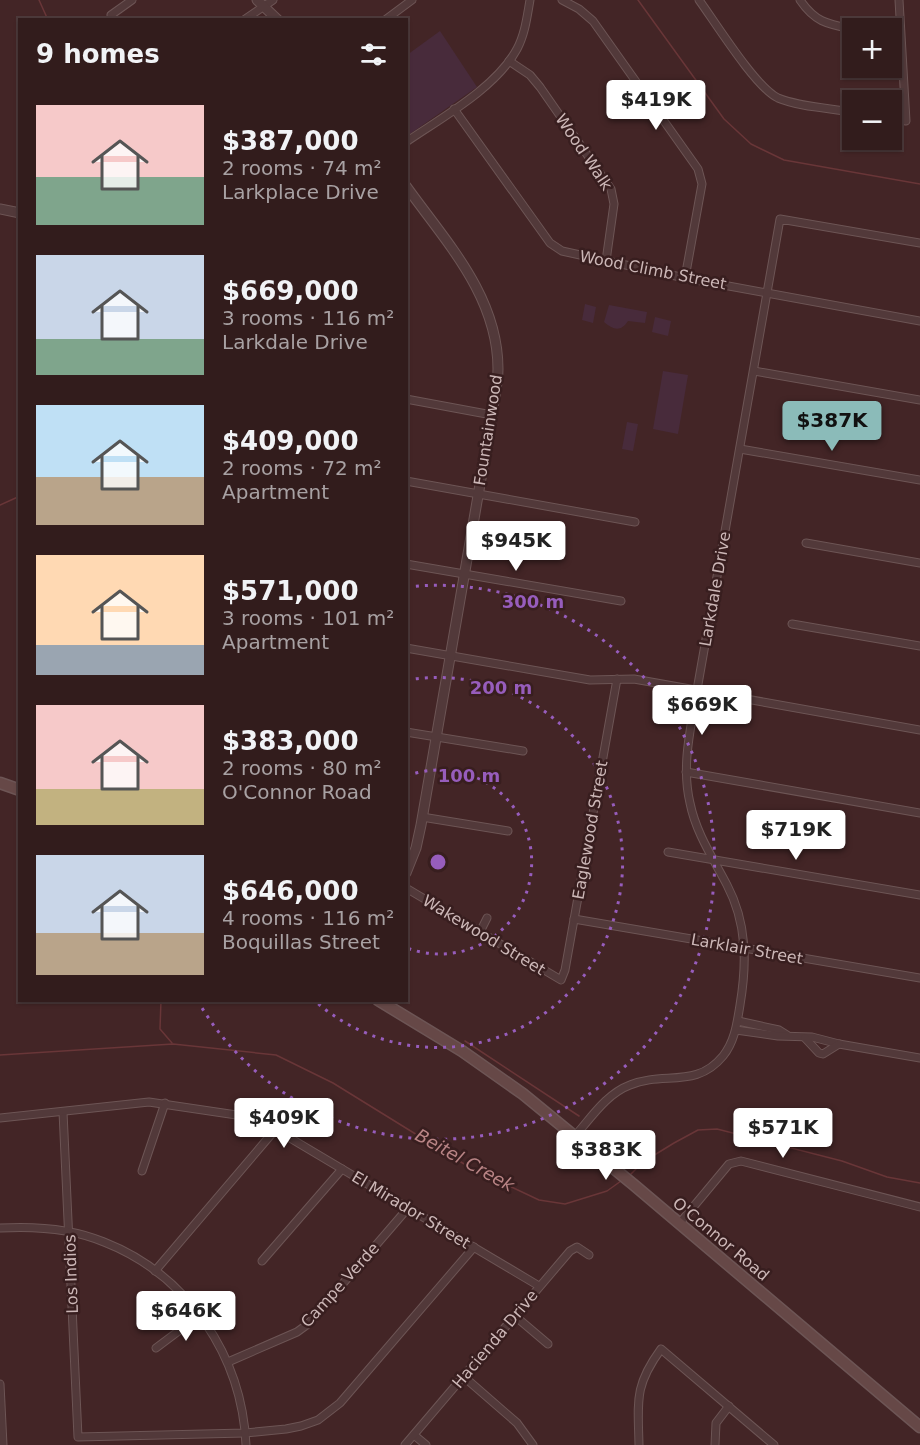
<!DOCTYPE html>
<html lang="en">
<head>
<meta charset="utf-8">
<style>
  :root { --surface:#321c1c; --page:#3d2929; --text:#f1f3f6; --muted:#a8a1a3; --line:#4d3a3b; --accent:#8bbbb9 }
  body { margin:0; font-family:"DejaVu Sans",sans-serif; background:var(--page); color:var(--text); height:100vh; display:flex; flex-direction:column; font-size:22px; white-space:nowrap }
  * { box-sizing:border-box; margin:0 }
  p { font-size:20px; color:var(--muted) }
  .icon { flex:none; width:33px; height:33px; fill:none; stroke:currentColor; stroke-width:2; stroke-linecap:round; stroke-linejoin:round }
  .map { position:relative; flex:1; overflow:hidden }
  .details { position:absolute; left:18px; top:18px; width:390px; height:984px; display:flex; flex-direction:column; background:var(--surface); border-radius:0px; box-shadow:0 2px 4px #0004,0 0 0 2px var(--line) }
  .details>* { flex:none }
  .fabs { position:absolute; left:842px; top:18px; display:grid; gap:12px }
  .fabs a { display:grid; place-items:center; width:60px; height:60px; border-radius:0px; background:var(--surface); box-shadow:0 2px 4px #0004,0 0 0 2px var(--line); font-size:30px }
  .price { position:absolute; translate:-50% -51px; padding:0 14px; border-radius:6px; background:#fff; color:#222; font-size:20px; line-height:39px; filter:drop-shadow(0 2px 3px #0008) }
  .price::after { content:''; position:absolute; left:50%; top:36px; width:18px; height:14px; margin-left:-9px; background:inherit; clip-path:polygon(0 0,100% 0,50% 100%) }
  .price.current { background:var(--accent); color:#111 }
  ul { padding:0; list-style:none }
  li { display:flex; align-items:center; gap:18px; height:150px; padding:0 18px }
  li span { display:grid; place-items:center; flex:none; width:168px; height:120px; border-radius:0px; color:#555 }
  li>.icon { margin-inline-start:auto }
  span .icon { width:72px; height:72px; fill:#fffc; stroke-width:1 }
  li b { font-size:26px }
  h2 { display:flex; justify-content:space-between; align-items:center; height:72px; padding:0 18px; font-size:26px }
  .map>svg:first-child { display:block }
</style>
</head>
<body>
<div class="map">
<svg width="920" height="1445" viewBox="0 0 920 1445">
  <rect width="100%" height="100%" fill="#432526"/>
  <!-- green -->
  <g fill="#482b3b">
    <polygon points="440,31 477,87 407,136 407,55"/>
    <polygon points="585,304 596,307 593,323 582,320"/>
    <path d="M 609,305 L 647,312 L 645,323 L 628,321 C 621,332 613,330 604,322 Z"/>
    <polygon points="655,317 671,321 668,336 652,332"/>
    <polygon points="663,371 688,375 678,434 653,429"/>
    <polygon points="627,422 638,424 633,451 622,449"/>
  </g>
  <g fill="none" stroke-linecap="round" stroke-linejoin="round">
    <!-- stream -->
    <g stroke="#693638" stroke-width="1.5">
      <polyline points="39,0 48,20"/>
      <polyline points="638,0 724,119 751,144 784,160 920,184"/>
      <polyline points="0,505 20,496"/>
      <polyline points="161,1000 160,1029 172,1043"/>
      <polyline points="465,1041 579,1116"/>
      <polyline points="0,1055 173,1044 276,1055 333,1083 469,1167 539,1200 565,1204 607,1191 621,1181"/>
      <polyline points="596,1131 639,1167"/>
      <polyline points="630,1175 643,1162 674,1143 698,1130 717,1129 842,1161 887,1177 920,1183"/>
    </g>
    <!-- minor casing -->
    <g stroke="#6d5555" stroke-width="9">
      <g id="minor">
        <polyline points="562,0 579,9 593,21 698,169 702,184 685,278"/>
        <path d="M 699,0 C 715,22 756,88 778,98 C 800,107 829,108 852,112"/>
        <path d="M 800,0 C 815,22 827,24 852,29"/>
        <polyline points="113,20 111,15 132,0"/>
        <polyline points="244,20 273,0"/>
        <polyline points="385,20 412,0"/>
        <polyline points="509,61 530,75 540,87 611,189 614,204 606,261"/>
        <polyline points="454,109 545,236 550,243 562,251 685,278 920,321"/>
        <polyline points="891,119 906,121 899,0"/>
        <path d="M 406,142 C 441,118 496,88 517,49 C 525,34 527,17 530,0"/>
        <polyline points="754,371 920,400"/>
        <polyline points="406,399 492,415"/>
        <polyline points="740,449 920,480"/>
        <polyline points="406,481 635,522"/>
        <polyline points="806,543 920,563"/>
        <polyline points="406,564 621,601"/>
        <polyline points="792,624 920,646"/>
        <polyline points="406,648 590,680 634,679 920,730"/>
        <polyline points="406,732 523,751"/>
        <polyline points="686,772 920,813"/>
        <polyline points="422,817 508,831"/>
        <polyline points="668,852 920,895"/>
        <polyline points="406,888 561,980 565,970 617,679"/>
        <polyline points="574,919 920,978"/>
        <polyline points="480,932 487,918"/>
        <polyline points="738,1021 779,1030 787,1035"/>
        <polyline points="736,1030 778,1036 812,1037 839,1044 920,1058"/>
        <polyline points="805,1038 819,1053 823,1054 839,1044"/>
        <polyline points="63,1112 78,1437 245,1433 286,1429 301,1426 318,1420 340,1403 474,1247"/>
        <polyline points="0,1118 149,1102 250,1117 263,1122 539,1286"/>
        <path d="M 574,1137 C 591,1118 606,1094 630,1085 C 664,1071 696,1089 723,1056 C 735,1041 737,1023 740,1005 C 747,963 747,923 727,885 C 713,858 696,833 690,803 C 681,765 691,728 697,690 L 780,219 L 920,243"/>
        <polyline points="142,1171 165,1103"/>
        <polyline points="679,1224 729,1164 741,1161 920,1207"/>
        <path d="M 0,1228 C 35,1226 71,1228 104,1242 C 188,1275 242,1356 246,1445"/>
        <polyline points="262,1261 342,1169"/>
        <polyline points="155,1271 275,1130"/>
        <polyline points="515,1316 548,1344"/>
        <polyline points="156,1348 200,1315"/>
        <polyline points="228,1362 297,1332 308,1324 408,1208"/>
        <polyline points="463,1376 517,1423 533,1445"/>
        <polyline points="0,1384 3,1445"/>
        <polyline points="414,1435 426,1445"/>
        <polyline points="405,1445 570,1251 577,1247 589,1255"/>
        <path d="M 639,1445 C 638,1401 634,1386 661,1349 L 774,1445"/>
        <polyline points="715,1445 716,1423 729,1406"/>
      </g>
    </g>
    <!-- tertiary casing -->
    <g stroke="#6d5555" stroke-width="11">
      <g id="tertiary">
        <polyline points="257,0 278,20"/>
        <path d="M 406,186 C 446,242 498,296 498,369 C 498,384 494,399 492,415 L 421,825 L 416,848 L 406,873"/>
        <polyline points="0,209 20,213"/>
      </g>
    </g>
    <!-- secondary casing -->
    <g stroke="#6d5555" stroke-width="13">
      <g id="secondary">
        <polyline points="0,783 20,790"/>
        <polyline points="378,1000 462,1051 523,1094 634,1185 920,1427"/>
      </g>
    </g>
    <!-- minor -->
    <use href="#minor" stroke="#52393a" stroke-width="7"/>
    <!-- tertiary -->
    <use href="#tertiary" stroke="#52393a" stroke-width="9"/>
    <!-- secondary -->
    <use href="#secondary" stroke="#664847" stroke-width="10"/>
  </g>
  <!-- distance rings -->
  <g fill="none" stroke="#975dbc" stroke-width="3" stroke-dasharray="3 6">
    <path d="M407 776A92 92 0 1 1 407 948"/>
    <path d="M407 680A185 185 0 1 1 315 1001"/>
    <path d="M407 587A277 277 0 1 1 199 1003"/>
  </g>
  <g text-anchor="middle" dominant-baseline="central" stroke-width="5" stroke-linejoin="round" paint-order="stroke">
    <!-- street labels -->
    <g font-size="16" fill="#ccb7b7" stroke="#381e1f">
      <text transform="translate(584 152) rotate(56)">Wood Walk</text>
      <text transform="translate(653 270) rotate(11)">Wood Climb Street</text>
      <text transform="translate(488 430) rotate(-81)">Fountainwood</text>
      <text transform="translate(715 589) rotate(-80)">Larkdale Drive</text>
      <text transform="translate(590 830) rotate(-80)">Eaglewood Street</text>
      <text transform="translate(484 935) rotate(31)">Wakewood Street</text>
      <text transform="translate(747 949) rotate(10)">Larklair Street</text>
      <text transform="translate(411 1210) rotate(31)">El Mirador Street</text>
      <text transform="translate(721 1239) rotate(40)">O'Connor Road</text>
      <text transform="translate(71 1274) rotate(-92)">Los Indios</text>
      <text transform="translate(340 1285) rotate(-48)">Campe Verde</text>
      <text transform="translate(495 1339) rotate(-50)">Hacienda Drive</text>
    </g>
    <!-- water labels -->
    <g font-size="18" font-style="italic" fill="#b98485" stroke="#381e1f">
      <text transform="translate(465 1160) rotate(29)">Beitel Creek</text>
    </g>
  </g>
  <circle cx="438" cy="862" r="9" fill="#975dbc" stroke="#381e1f" stroke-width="3"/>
  <g font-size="18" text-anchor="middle" font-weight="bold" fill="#975dbc" stroke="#381e1f" stroke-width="5" stroke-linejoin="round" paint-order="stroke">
    <text x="533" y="608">300 m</text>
    <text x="501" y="694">200 m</text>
    <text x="469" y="782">100 m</text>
  </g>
</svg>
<div class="fabs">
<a>+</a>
<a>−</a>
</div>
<b class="price" style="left:656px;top:131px">$419K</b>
<b class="price current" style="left:832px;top:452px">$387K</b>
<b class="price" style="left:516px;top:572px">$945K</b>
<b class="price" style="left:702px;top:736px">$669K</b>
<b class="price" style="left:796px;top:861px">$719K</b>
<b class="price" style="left:284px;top:1149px">$409K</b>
<b class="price" style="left:783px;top:1159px">$571K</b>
<b class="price" style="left:606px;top:1181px">$383K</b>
<b class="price" style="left:186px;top:1342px">$646K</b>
<section class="details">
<h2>9 homes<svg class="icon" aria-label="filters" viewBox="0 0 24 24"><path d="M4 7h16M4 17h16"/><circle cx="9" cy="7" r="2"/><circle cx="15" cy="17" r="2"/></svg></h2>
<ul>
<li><span style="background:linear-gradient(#f6c9c9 60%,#7fa58c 0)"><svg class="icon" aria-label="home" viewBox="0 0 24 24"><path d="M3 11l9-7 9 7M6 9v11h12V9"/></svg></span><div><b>$387,000</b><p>2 rooms · 74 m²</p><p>Larkplace Drive</p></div></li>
<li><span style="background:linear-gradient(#c9d6e8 70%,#7fa58c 0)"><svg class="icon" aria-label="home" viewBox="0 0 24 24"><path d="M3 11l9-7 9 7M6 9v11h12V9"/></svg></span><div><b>$669,000</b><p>3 rooms · 116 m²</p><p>Larkdale Drive</p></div></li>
<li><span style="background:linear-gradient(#bfe0f5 60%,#b9a48a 0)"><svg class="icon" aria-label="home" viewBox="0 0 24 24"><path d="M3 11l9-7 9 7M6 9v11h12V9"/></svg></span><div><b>$409,000</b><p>2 rooms · 72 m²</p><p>Apartment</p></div></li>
<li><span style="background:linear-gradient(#ffd9b3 75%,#9aa5b1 0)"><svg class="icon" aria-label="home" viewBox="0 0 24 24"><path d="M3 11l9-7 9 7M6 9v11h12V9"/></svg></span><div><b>$571,000</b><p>3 rooms · 101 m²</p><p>Apartment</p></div></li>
<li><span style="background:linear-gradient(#f6c9c9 70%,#c2b280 0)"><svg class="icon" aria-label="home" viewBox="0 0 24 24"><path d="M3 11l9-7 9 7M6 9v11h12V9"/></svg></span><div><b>$383,000</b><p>2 rooms · 80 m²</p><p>O'Connor Road</p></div></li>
<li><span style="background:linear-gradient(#c9d6e8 65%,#b9a48a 0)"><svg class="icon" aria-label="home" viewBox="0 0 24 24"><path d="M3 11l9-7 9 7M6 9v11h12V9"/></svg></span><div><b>$646,000</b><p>4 rooms · 116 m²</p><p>Boquillas Street</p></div></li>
</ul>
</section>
</div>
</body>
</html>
